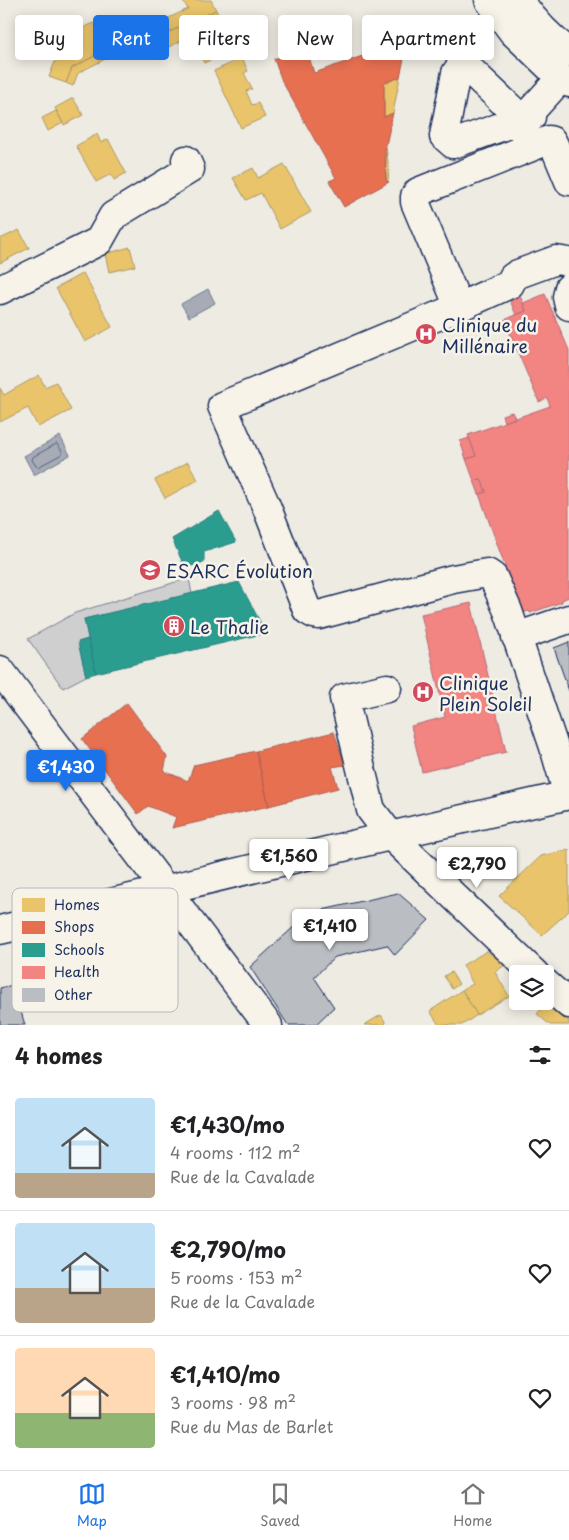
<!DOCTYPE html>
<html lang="en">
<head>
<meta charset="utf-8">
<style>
  :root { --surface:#fff; --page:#f6f6f6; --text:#202124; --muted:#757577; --line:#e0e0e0; --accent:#1a73e8 }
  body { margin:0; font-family:"Playpen Sans",sans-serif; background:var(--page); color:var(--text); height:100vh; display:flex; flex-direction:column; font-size:19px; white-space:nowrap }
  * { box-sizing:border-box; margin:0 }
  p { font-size:16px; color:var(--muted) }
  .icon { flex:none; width:28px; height:28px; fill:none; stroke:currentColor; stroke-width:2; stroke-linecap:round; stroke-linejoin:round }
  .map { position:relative; height:1025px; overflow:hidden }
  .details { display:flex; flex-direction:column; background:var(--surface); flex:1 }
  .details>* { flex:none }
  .top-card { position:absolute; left:15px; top:15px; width:540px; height:45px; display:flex; gap:10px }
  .tools { position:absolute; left:509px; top:965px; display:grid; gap:10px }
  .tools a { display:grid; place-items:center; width:45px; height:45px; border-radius:5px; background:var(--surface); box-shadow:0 2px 12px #0003; font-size:25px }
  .price { position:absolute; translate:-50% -42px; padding:0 11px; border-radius:5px; background:#fff; color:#222; font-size:16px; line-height:32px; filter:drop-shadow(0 1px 2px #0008) }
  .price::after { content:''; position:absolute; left:50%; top:30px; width:15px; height:11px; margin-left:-8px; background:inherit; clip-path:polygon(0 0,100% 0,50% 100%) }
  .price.on { background:var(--accent); color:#fff }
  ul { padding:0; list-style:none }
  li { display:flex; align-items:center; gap:15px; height:125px; padding:0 15px }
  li+li { border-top:1px solid var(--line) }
  li span { display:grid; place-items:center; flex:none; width:140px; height:100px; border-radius:5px; color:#555 }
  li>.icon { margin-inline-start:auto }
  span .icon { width:60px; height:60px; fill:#fffc; stroke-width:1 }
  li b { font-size:21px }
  h2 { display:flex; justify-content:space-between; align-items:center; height:60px; padding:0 15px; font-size:21px }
  .pill { padding:0 18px; border-radius:5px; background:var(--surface); box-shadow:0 2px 12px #0003; font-size:18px; line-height:45px }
  .pill.on { background:var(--accent); color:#fff }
  .tab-bar { display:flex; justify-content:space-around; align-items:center; height:70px; border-top:1px solid var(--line); background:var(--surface); font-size:14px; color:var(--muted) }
  .tab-bar a { display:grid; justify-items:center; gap:2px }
  .tab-bar .on { color:var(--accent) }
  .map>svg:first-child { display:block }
</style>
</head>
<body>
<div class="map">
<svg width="569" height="1025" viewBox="0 0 569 1025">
  <rect width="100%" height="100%" fill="#eeebe2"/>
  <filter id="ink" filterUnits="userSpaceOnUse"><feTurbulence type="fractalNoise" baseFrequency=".02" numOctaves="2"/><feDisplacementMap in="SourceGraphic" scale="10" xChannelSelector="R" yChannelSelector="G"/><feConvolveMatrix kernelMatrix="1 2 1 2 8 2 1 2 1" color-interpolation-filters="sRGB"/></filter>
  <g filter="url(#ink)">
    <!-- green -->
    <polygon fill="#cfcfcf" stroke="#757f96" points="189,578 192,594 84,619 88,639 78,642 86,676 63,688 28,639 75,613"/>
    <!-- water -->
    <g fill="#a6abb5" stroke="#6e7992">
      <polygon points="208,289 215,303 189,317 181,304"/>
      <polygon points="60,436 70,455 34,475 24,456"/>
    </g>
    <!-- homes -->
    <g fill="#e9c46a" stroke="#ab9766">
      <polygon points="180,0 211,0 216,10 155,39 149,27 188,9 185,4"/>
      <polygon points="216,10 230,40 220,45 225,53 204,63 195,44 200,36 198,33 160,51 155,39"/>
      <polygon points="94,23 106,47 96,52 93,57 72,68 66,83 49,77 58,54 80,44 74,32"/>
      <polygon points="106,47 111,56 78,73 73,86 66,83 72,68 93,57 96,52"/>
      <polygon points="242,58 248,71 244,73 252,89 246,91 252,105 258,103 265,117 241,128 214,71"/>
      <polygon points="400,77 393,113 384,117 384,83"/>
      <polygon points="73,98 83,115 64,125 55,108"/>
      <polygon points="56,111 63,123 48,131 42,118"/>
      <polygon points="97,134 101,143 108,139 126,173 114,180 111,174 96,182 76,146"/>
      <polygon points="386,147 389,170 388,181 386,182"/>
      <polygon points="284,164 311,212 280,229 261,193 246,200 233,178 253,168 258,178"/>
      <polygon points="19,230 29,248 0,263 0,239"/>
      <polygon points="130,247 135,266 109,272 105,254"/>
      <polygon points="83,273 112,327 85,342 56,288"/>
      <polygon points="39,375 45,387 56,382 71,410 38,427 28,408 0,422 0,388 4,395"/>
      <polygon points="188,462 198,480 165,498 155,480"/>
      <polygon points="569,850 569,911 542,935 499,896 541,856"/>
      <polygon points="487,951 505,965 495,972 509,996 477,1015 462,990 473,984 463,965"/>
      <polygon points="451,972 459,984 452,989 444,976"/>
      <polygon points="462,990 477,1015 462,1025 439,1025 430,1011"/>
      <polygon points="547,1002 569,1021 569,1025 550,1025 537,1014"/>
      <polygon points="381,1015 386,1023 383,1025 364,1025"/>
    </g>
    <!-- shops -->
    <g fill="#e76f51" stroke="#aa5c55">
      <polygon points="408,40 400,77 384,83 384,117 393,113 385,150 386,181 389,182 344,207 329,181 336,178 282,81 274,59 306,47 314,73"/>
      <polygon points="127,703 167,757 164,771 188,781 194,765 256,751 269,806 172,828 176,817 148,806 138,814 82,739"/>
      <polygon points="334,732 345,765 332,767 338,788 269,806 256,751"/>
    </g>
    <!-- schools -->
    <g fill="#2a9d8f" stroke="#267c80">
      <polygon points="219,511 236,542 204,552 204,562 185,568 172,539"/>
      <polygon points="239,582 266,633 96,673 84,619"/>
      <polygon points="88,639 96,673 86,676 78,642"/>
    </g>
    <!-- health -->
    <g fill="#f28482" stroke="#b26a77">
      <polygon points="519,293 526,311 516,315 509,298"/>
      <polygon points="545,294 569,350 569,597 562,600 562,602 530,613 529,611 522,613 479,494 486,492 481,479 474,481 466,459 476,456 468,435 550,406 547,398 539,402 504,320 526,311 523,303"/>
      <polygon points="512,412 515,418 504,422 502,415"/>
      <polygon points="469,438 476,456 466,459 460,441"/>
      <polygon points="481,479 486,492 479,494 474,481"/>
      <polygon points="471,603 506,752 422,772 411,726 445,717 421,614"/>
    </g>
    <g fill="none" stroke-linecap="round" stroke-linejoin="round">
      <!-- shore -->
      <polygon stroke="#536181" stroke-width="1" points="57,444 62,451 62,454 38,467 36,466 32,460 33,457"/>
    </g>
    <!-- building -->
    <g fill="#babdc2" stroke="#1b2f5e">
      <polygon points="569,642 569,691 554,648"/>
      <polygon points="398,893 429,920 395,955 387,945 335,957 314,977 334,1007 315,1025 288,1025 250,967 309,913"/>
      <polygon points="13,985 25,1025 0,1025 0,988"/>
    </g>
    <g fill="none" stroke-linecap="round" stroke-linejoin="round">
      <!-- minor casing -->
      <g stroke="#1b2f5e" stroke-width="31">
        <g id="minor">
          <polyline points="509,124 513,115 511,109 469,69 459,69 456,73 444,136 453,144 509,124 521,127 531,117 531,111 561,78"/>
          <polyline points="569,288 567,297 569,306"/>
          <polyline points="0,290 99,241 113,216 190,169 186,160"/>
          <polyline points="459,307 415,202 415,196 418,192 549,140 552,141 554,145 569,181"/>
          <polyline points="516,637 569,619"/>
          <polyline points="0,670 268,1025"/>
          <polyline points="387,688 344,698 371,810 390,835 535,974"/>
          <polyline points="568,795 554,747 508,611 493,577 487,573 453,579 319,615 314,614 307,610 267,508 222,406 459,307 510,284 513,277 518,274 556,260 568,262"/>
          <path d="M 0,930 C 189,884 379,837 569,795"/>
          <polyline points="545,983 569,1004"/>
        </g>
      </g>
      <!-- major casing -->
      <g stroke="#1b2f5e" stroke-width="31">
        <g id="major">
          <polyline points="489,0 513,32 561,78 569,83"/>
          <path d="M 519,0 C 533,20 549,38 569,52"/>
        </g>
      </g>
      <!-- minor -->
      <use href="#minor" stroke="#f7f3e8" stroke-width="28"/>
      <!-- major -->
      <use href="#major" stroke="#f7f3e8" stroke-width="28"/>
    </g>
  </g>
  <!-- icons -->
  <defs>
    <g id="hospital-disc" transform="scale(1.125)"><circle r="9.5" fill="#d1495b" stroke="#f7f3e8"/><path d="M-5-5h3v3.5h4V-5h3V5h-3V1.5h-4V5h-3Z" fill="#fff"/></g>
    <g id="university-disc" transform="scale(1.125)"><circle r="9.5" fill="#d1495b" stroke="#f7f3e8"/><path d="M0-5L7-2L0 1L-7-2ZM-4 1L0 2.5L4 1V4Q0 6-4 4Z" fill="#fff"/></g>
    <g id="building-disc" transform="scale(1.125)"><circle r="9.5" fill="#d1495b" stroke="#f7f3e8"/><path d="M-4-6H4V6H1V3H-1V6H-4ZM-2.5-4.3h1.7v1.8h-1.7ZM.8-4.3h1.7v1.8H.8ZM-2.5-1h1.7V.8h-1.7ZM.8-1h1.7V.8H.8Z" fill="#fff"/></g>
  </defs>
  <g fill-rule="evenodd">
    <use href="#hospital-disc" x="426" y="334"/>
    <use href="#university-disc" x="150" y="570"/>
    <use href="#building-disc" x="174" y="626"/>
    <use href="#hospital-disc" x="423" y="692"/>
  </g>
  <g text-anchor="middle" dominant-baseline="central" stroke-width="5" stroke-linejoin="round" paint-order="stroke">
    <!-- poi labels -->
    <g font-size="18" fill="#1b2f5e" stroke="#f7f3e8" text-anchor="start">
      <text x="442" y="324">Clinique du<tspan x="442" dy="21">Millénaire</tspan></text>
      <text x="166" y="570">ESARC Évolution</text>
      <text x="190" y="626">Le Thalie</text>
      <text x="439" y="682">Clinique<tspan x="439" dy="21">Plein Soleil</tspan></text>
    </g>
  </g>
  <!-- legend -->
  <rect x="12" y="888" width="166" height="124" rx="8" fill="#f7f3e8" stroke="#b5b8bf" stroke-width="1"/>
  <rect x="22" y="898" width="23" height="14" fill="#e9c46a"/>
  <rect x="22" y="921" width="23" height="13" fill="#e76f51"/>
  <rect x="22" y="943" width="23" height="14" fill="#2a9d8f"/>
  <rect x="22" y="966" width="23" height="13" fill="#f28482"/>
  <rect x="22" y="988" width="23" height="14" fill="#babdc2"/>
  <g font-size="14" fill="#1b2f5e">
    <text x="54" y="910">Homes</text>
    <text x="54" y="932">Shops</text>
    <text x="54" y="955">Schools</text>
    <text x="54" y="977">Health</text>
    <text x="54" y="1000">Other</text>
  </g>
</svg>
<div class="tools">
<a><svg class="icon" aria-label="layers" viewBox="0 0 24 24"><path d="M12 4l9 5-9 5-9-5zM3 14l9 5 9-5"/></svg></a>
</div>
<b class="price on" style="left:66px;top:792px">€1,430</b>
<b class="price" style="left:289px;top:881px">€1,560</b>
<b class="price" style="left:477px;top:889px">€2,790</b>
<b class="price" style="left:330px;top:951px">€1,410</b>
<div class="top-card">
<a class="pill">Buy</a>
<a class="pill on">Rent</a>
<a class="pill">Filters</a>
<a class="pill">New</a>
<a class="pill">Apartment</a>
</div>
</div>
<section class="details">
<h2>4 homes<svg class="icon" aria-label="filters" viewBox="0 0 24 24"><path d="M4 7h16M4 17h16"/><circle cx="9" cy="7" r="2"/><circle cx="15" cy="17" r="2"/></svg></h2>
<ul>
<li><span style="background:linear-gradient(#bfe0f5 75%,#b9a48a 0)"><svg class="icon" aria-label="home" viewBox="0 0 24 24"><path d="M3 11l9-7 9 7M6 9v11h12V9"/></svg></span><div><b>€1,430/mo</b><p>4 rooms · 112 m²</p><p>Rue de la Cavalade</p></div><svg class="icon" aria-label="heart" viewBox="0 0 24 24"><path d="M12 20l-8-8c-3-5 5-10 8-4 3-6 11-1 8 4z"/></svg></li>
<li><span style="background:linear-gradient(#bfe0f5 65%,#b9a48a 0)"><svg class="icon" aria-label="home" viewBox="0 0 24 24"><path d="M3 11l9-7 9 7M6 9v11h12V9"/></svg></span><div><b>€2,790/mo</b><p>5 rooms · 153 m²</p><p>Rue de la Cavalade</p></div><svg class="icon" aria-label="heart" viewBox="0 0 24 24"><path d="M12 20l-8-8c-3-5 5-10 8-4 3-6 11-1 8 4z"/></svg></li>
<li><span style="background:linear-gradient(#ffd9b3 65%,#8fb573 0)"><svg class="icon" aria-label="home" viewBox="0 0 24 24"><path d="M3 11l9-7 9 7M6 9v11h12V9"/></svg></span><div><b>€1,410/mo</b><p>3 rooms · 98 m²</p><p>Rue du Mas de Barlet</p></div><svg class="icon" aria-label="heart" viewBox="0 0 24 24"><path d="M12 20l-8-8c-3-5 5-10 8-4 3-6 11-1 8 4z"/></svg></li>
</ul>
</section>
<nav class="tab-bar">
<a class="on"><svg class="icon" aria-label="map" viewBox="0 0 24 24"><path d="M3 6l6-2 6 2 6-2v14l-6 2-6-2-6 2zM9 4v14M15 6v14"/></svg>Map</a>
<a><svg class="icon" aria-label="saved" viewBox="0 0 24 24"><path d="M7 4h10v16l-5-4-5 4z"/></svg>Saved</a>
<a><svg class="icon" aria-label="home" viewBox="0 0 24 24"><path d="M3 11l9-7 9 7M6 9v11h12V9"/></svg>Home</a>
</nav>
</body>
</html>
